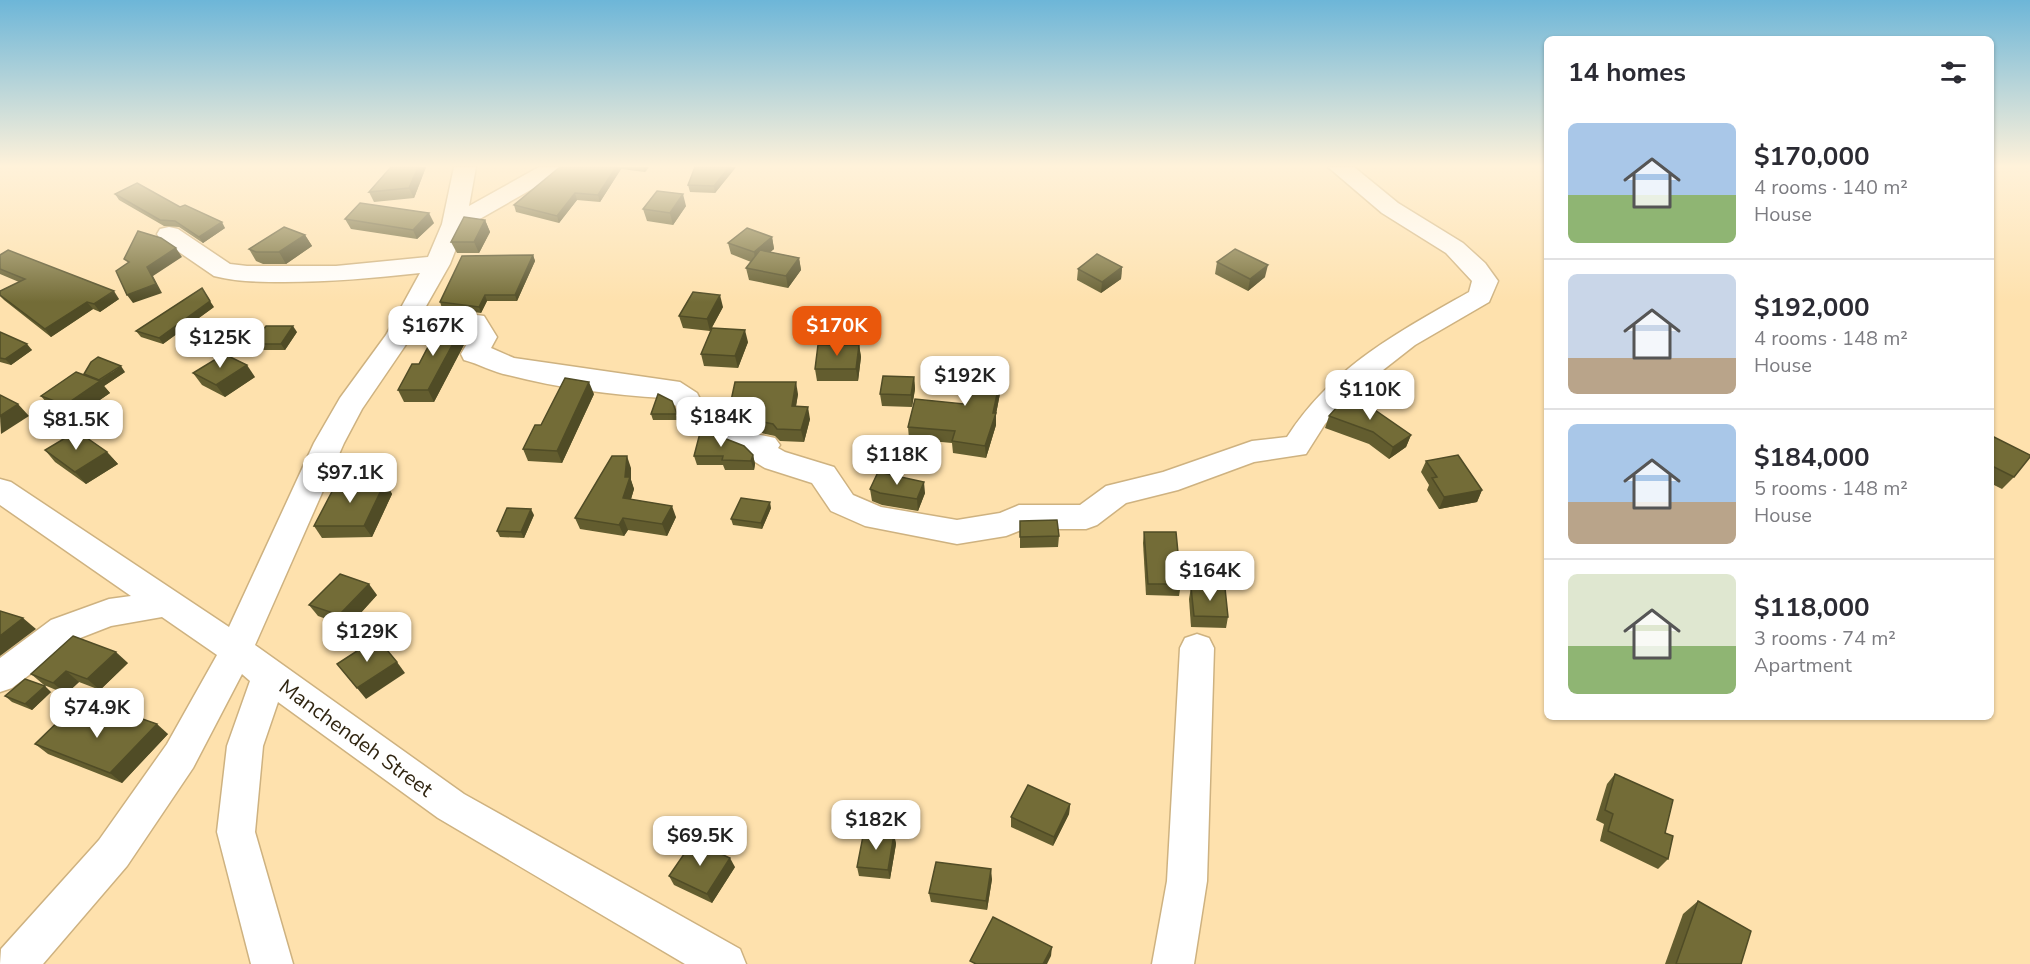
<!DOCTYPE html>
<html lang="en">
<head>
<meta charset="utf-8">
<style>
  :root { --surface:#fff; --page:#f2f2f3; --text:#2b2b33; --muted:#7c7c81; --line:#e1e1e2; --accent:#ea580c }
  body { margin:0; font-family:"Nunito Sans",sans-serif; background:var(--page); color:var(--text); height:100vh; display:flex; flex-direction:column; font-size:22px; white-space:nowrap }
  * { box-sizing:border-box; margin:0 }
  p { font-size:20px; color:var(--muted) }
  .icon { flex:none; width:33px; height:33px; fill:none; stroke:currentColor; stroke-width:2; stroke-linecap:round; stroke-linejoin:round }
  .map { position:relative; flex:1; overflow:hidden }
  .drawer { position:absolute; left:1544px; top:36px; width:450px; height:684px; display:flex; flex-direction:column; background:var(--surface); border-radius:9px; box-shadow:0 2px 4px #0004 }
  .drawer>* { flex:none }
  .price { position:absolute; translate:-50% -51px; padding:0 14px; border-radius:12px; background:#fff; color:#222; font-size:20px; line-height:39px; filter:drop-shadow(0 2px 3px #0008) }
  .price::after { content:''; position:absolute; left:50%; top:36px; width:18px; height:14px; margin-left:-9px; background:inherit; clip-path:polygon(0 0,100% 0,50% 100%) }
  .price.selected { background:var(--accent); color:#fff }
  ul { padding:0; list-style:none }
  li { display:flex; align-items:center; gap:18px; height:150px; padding:0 24px }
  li+li { border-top:2px solid var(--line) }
  li span { display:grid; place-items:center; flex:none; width:168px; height:120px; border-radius:9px; color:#555 }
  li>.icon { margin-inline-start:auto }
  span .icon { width:72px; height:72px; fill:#fffc; stroke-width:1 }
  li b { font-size:26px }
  h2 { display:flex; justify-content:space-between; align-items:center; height:72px; padding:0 24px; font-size:26px }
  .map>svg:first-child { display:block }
</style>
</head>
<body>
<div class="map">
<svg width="2030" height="964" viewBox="0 0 2030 964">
  <rect width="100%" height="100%" fill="#fee1ad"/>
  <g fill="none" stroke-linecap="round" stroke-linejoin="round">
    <!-- minor casing -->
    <g stroke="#ceb280" stroke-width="3">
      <g id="minor">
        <path d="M 454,167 L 476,167 L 469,206 L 539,167 L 565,167 L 562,172 L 464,228 L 450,264 L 425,308 L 484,316 L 497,337 L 491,348 L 514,358 L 680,382 L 697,393 L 706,411 L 715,414 L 742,431 L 775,438 L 780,445 L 778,448 L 785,452 L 834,467 L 853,495 L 881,507 L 957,520 L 1000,513 L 1019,505 L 1080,505 L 1106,486 L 1163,472 L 1252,441 L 1287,437 C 1333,366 1397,333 1469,292 L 1472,281 L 1446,253 L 1382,213 L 1328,167 L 1354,167 L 1398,203 L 1463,243 L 1485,263 L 1498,281 L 1489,302 L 1415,345 L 1355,392 L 1325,424 L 1306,454 L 1254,462 L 1178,490 L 1126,503 L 1097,525 L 1086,529 L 1024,529 L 1006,536 L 957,544 L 865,526 L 831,511 L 812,483 L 765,468 L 752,460 L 748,453 C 719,448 708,432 682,424 L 676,406 L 664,398 C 612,395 558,388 508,375 C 493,372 479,364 464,360 L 461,354 L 471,337 L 466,330 L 417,324 L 407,343 L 362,409 L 344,443 L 255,645 L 464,794 L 740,949 L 746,964 L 685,964 L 438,818 L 278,702 L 263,746 L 255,832 L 293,964 L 251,964 L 217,832 L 227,746 L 250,681 L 242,674 L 193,768 L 127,866 L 43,964 L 0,964 L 1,949 L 99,840 L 167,744 L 217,655 L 162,617 L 111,626 L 75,640 L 12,688 L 0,692 L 0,658 L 51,620 L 109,599 L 131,596 L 0,505 L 0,479 L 11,482 L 229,627 L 314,443 L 340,398 L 386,335 L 420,273 C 374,278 330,282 284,282 C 261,282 237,282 214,276 L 160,239 L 157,234 L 160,229 L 169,227 L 178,229 L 230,264 L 247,266 L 336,266 L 428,257 L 442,224 Z"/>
        <polygon points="1197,634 1209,638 1214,648 1207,881 1194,964 1152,964 1167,881 1180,648 1185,638"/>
      </g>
    </g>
    <!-- minor -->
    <use href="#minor" fill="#fff" fill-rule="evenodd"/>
  </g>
  <!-- wall -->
  <g fill="#635d2f">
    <polygon points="391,167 426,167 414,198 374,202 369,192"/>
    <polygon points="583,167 649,167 645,172 621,169 600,202 577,200 559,223 516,212 514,205 582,168"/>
    <polygon points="736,167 715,193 690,192 688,185"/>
    <polygon points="115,194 180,207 225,228 203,243 179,227 164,226 119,200"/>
    <polygon points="686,206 673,225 647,221 643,209"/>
    <polygon points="345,219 434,223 417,239 351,229"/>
    <polygon points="485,220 490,232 479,253 457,253 451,242"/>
    <polygon points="305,235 312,246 286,264 263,264 256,261 249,249"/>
    <polygon points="772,237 774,249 770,252 799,258 801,270 788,288 749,280 746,268 751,262 731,254 728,243"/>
    <polygon points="0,255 119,299 100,312 93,309 51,337 4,300 0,296 0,291 19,282 0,274"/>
    <polygon points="533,255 535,261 517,301 487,301 481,313 442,308 440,302"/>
    <polygon points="1217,262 1265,277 1248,291 1215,274"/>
    <polygon points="1122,267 1121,279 1101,293 1077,280 1078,269"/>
    <polygon points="214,307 163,344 141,337 136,331"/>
    <polygon points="723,307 710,331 683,328 679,316"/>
    <polygon points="463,325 468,337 434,402 404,402 398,390"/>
    <polygon points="0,332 32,350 11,365 0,362"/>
    <polygon points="297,332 285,350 258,350 254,344"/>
    <polygon points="748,342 738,368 704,366 701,354"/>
    <polygon points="859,345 861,357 858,381 817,381 815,369"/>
    <polygon points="1004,361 1004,373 996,414 996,425 986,458 953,453 952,443 909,439 908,427 964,404"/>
    <polygon points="125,372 104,386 110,393 75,417 51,408 41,396 84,374"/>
    <polygon points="193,373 255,377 225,397 202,385"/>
    <polygon points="914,377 915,389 912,407 882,406 880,394"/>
    <polygon points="594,394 562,463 528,461 523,449 541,425"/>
    <polygon points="798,394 796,406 810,419 804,442 780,441 775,436 743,429 732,422 729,410"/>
    <polygon points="672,401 678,420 653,420 651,414"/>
    <polygon points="1329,416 1411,435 1406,447 1389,459 1369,444 1325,428"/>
    <polygon points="1990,435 2014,477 2002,489 1990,483"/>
    <polygon points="45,450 107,452 118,464 86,484 55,462"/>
    <polygon points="753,455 755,464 754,470 725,470 723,465 697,465 694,456"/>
    <polygon points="1426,461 1482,490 1477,502 1439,509 1427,490 1429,485 1421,472"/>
    <polygon points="631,468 631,480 634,489 631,499 676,517 667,536 628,530 624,536 580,529 575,518"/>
    <polygon points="385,482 392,494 372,537 322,538 314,526"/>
    <polygon points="870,489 925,493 918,511 882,505 872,501"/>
    <polygon points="771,508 762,529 733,525 731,519"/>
    <polygon points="534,515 524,538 500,537 497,531"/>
    <polygon points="1020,521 1059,536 1058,547 1020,548"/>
    <polygon points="1144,532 1181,584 1179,596 1146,595 1143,543"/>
    <polygon points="1191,587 1228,617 1226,628 1191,627 1189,599"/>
    <polygon points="377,595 348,627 318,616 309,605"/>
    <polygon points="128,663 100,690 79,682 66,694 44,685 31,674"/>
    <polygon points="51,692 32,710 12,702 5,696"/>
    <polygon points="97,726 168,734 122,783 48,754 35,744"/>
    <polygon points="1615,774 1665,833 1668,859 1658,869 1600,841 1604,824 1596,820 1607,784"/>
    <polygon points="1070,804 1069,814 1053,846 1011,827 1011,817"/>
    <polygon points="894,834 896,844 890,879 859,876 857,867"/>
    <polygon points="735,867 712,903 674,885 669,876"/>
    <polygon points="992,879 987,910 931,902 929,893"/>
    <polygon points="1698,901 1741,964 1665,964 1683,914"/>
  </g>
  <!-- shaded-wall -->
  <g fill="#504c26">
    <polygon points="418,167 426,167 414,198 409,188"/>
    <polygon points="616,167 620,167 621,169 600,202 598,195"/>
    <polygon points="643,167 649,167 645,172"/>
    <polygon points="729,167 736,167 715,193 714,186"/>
    <polygon points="575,193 577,200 559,223 557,216"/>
    <polygon points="683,194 686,206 673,225 670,213"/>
    <polygon points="429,213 434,223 417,239 413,230"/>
    <polygon points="485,220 490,232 479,253 474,242"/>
    <polygon points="222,222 225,228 203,243 199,237"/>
    <polygon points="305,235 312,246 286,264 279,252"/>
    <polygon points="772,237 774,249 756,264 754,252"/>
    <polygon points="176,248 182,257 153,276 162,293 133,303 127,295 147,267"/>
    <polygon points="533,255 535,261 517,301 515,295"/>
    <polygon points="799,258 801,270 788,288 786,276"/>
    <polygon points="1268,265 1265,277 1248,291 1250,279"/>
    <polygon points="1122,267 1121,279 1101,293 1102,282"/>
    <polygon points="114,291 119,299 100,312 94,304"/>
    <polygon points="485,295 487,301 481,313 479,307"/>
    <polygon points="720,295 723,307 710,331 707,319"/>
    <polygon points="210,301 214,307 163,344 159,338"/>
    <polygon points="87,302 93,309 51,337 45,329"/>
    <polygon points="463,325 468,337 434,402 428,390"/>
    <polygon points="293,326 297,332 285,350 281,344"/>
    <polygon points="745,330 748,342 738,368 735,356"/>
    <polygon points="27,344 32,350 11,365 5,359"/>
    <polygon points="859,345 861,357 858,381 856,369"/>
    <polygon points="1004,361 1004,373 996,414 996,425 986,458 985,446"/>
    <polygon points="247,365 255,377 225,397 216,385"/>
    <polygon points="121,366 125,372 104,386 110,393 75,417 65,405"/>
    <polygon points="914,377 915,389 912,407 911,395"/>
    <polygon points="589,382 594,394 562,463 557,451"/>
    <polygon points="796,382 798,394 794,418 792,406"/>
    <polygon points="18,404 29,416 1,434 0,416"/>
    <polygon points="808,407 810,419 804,442 801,430"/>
    <polygon points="1411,435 1406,447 1389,459 1393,447"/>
    <polygon points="107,452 118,464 86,484 75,472"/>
    <polygon points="753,455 755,464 754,470 751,461"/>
    <polygon points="627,456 631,468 631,480 634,489 628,509 623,498"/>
    <polygon points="385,482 392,494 372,537 364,526"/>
    <polygon points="924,482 925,493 918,511 917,499"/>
    <polygon points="1482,490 1477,502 1439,509 1444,497"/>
    <polygon points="770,502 771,508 762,529 761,523"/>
    <polygon points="672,506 676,517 667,536 662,524"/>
    <polygon points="531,509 534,515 524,538 521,532"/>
    <polygon points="623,518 628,530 624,536 619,525"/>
    <polygon points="369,584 377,595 348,627 339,615"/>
    <polygon points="23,618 36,629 0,656 0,636"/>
    <polygon points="116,652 128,663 100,690 87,679"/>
    <polygon points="397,662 405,673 366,699 357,688"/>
    <polygon points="66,671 79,682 66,694 53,683"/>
    <polygon points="45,686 51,692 32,710 25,704"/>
    <polygon points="157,724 168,734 122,783 110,773"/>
    <polygon points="1070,804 1069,814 1053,846 1054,837"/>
    <polygon points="894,834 896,844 890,879 888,870"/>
    <polygon points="730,858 735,867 712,903 707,894"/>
    <polygon points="991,869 992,879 987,910 986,901"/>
    <polygon points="1052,947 1051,956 1047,964 1043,964"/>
  </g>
  <!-- building -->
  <g fill="#736c37" stroke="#504c26" stroke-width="1.5">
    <polygon points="391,167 418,167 409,188 369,192"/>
    <polygon points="560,167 580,167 582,168 583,167 616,167 598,195 575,193 557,216 514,205"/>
    <polygon points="695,167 729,167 714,186 688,185"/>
    <polygon points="137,183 180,207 185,205 222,222 199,237 175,221 160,220 115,194"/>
    <polygon points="657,191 683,194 670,213 643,209"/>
    <polygon points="360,203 429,213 413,230 345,219"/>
    <polygon points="464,217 485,220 474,242 451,242"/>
    <polygon points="284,227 305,235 279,252 256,252 249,249"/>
    <polygon points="747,228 772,237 754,252 728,243"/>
    <polygon points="138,231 161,238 176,248 147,267 156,284 127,295 116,271 129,262 124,259"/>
    <polygon points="1235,249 1268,265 1250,279 1217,262"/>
    <polygon points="8,250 114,291 94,304 87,302 45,329 0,295 0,291 25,279 0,269 0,255"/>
    <polygon points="760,250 799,258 786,276 746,268"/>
    <polygon points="1097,254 1122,267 1102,282 1078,269"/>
    <polygon points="533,255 515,295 485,295 479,307 440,302 462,256"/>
    <polygon points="202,288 210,301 159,338 136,331"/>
    <polygon points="693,292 720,295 707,319 679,316"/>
    <polygon points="443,318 459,320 463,325 428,390 398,390 412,364 419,364"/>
    <polygon points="266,326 293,326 281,344 254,344"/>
    <polygon points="712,328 745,330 735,356 701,354"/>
    <polygon points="0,332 27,344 5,359 0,358"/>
    <polygon points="818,345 859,345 856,369 815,369"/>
    <polygon points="224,354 247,365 216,385 193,373"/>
    <polygon points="98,357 121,366 99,380 84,374 91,362"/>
    <polygon points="974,359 1004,361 993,413 996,413 985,446 952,441 955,431 908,427 915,399 964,404"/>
    <polygon points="76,372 100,381 65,405 41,396"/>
    <polygon points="883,376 914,377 911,395 880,394"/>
    <polygon points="565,378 589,382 557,451 523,449 535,425 541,425"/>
    <polygon points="735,382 796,382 792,406 808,407 801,430 777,429 773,424 740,417 729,410"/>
    <polygon points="658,394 672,401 677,414 651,414"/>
    <polygon points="0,395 18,404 0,416"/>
    <polygon points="1345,398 1369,406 1411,435 1393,447 1373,432 1329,416"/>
    <polygon points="701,429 744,446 753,455 751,461 722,460 723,456 694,456"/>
    <polygon points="77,431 107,452 75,472 45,450"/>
    <polygon points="1990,435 2030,455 2030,457 2014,477 1990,465"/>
    <polygon points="1458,455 1482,490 1444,497 1432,478 1437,477 1426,461"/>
    <polygon points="612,456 627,456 625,477 630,477 623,498 672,506 662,524 623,518 619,525 575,518"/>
    <polygon points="878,472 924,482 917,499 880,493 870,489"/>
    <polygon points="337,482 385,482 364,526 314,526"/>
    <polygon points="741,498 770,502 761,523 731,519"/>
    <polygon points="507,508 531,509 521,532 497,531"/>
    <polygon points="1057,520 1059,536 1020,537 1020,521"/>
    <polygon points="1144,532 1176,532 1181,584 1148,584"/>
    <polygon points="340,574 369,584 339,615 309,605"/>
    <polygon points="1191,587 1225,588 1228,617 1194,616"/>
    <polygon points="0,611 23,618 0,636"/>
    <polygon points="73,636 116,652 87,679 66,671 53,683 31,674"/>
    <polygon points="377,638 397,662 357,688 337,664"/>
    <polygon points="25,679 45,686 25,704 5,696"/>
    <polygon points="114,709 157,724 110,773 35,744 67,713 97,726"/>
    <polygon points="1615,774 1673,800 1665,833 1673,836 1668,859 1608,831 1613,814 1605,810"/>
    <polygon points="1028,785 1070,804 1054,837 1011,817"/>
    <polygon points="864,831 894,834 888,870 857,867"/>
    <polygon points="693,841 730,858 707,894 669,876"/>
    <polygon points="936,862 991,869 986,901 929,893"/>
    <polygon points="1698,901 1751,931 1741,964 1676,964"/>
    <polygon points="993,917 1052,947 1043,964 976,964 970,961"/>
  </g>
  <!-- sky -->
  <linearGradient id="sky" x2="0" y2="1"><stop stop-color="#6db6d8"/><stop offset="0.55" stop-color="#fff2da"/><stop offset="1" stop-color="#fff2da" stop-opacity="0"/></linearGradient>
  <rect width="2030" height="302" fill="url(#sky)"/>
  <g text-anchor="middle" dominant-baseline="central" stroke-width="6" stroke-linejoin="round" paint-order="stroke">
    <!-- near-street labels -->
    <g font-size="21" fill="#302511" stroke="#fff">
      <text transform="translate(356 738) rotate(36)">Manchendeh Street</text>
    </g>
  </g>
</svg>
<b class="price" style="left:433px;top:357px">$167K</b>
<b class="price selected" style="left:837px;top:357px">$170K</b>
<b class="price" style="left:220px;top:369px">$125K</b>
<b class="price" style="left:965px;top:407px">$192K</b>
<b class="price" style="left:1370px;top:421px">$110K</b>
<b class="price" style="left:721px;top:448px">$184K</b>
<b class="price" style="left:76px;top:451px">$81.5K</b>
<b class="price" style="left:897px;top:486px">$118K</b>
<b class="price" style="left:350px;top:504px">$97.1K</b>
<b class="price" style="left:1210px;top:602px">$164K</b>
<b class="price" style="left:367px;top:663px">$129K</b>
<b class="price" style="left:97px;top:739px">$74.9K</b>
<b class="price" style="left:876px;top:851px">$182K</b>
<b class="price" style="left:700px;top:867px">$69.5K</b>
<section class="drawer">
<h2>14 homes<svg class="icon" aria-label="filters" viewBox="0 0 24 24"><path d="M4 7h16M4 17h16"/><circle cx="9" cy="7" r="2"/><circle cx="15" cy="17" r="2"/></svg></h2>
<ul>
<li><span style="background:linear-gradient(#a9c7e8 60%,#8fb573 0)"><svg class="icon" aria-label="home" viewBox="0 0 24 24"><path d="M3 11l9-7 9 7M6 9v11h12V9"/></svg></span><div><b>$170,000</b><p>4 rooms · 140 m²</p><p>House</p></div></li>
<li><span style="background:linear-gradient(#c9d6e8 70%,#b9a48a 0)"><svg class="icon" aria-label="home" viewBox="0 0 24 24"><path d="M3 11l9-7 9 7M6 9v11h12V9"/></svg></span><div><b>$192,000</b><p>4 rooms · 148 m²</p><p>House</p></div></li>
<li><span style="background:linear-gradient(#a9c7e8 65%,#b9a48a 0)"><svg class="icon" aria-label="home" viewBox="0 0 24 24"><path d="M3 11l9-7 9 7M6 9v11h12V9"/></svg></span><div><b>$184,000</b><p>5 rooms · 148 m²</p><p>House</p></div></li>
<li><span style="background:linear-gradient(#dfe7d0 60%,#8fb573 0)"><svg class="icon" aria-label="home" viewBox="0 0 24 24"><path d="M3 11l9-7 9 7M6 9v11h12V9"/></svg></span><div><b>$118,000</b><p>3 rooms · 74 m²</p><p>Apartment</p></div></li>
</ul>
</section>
</div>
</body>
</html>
